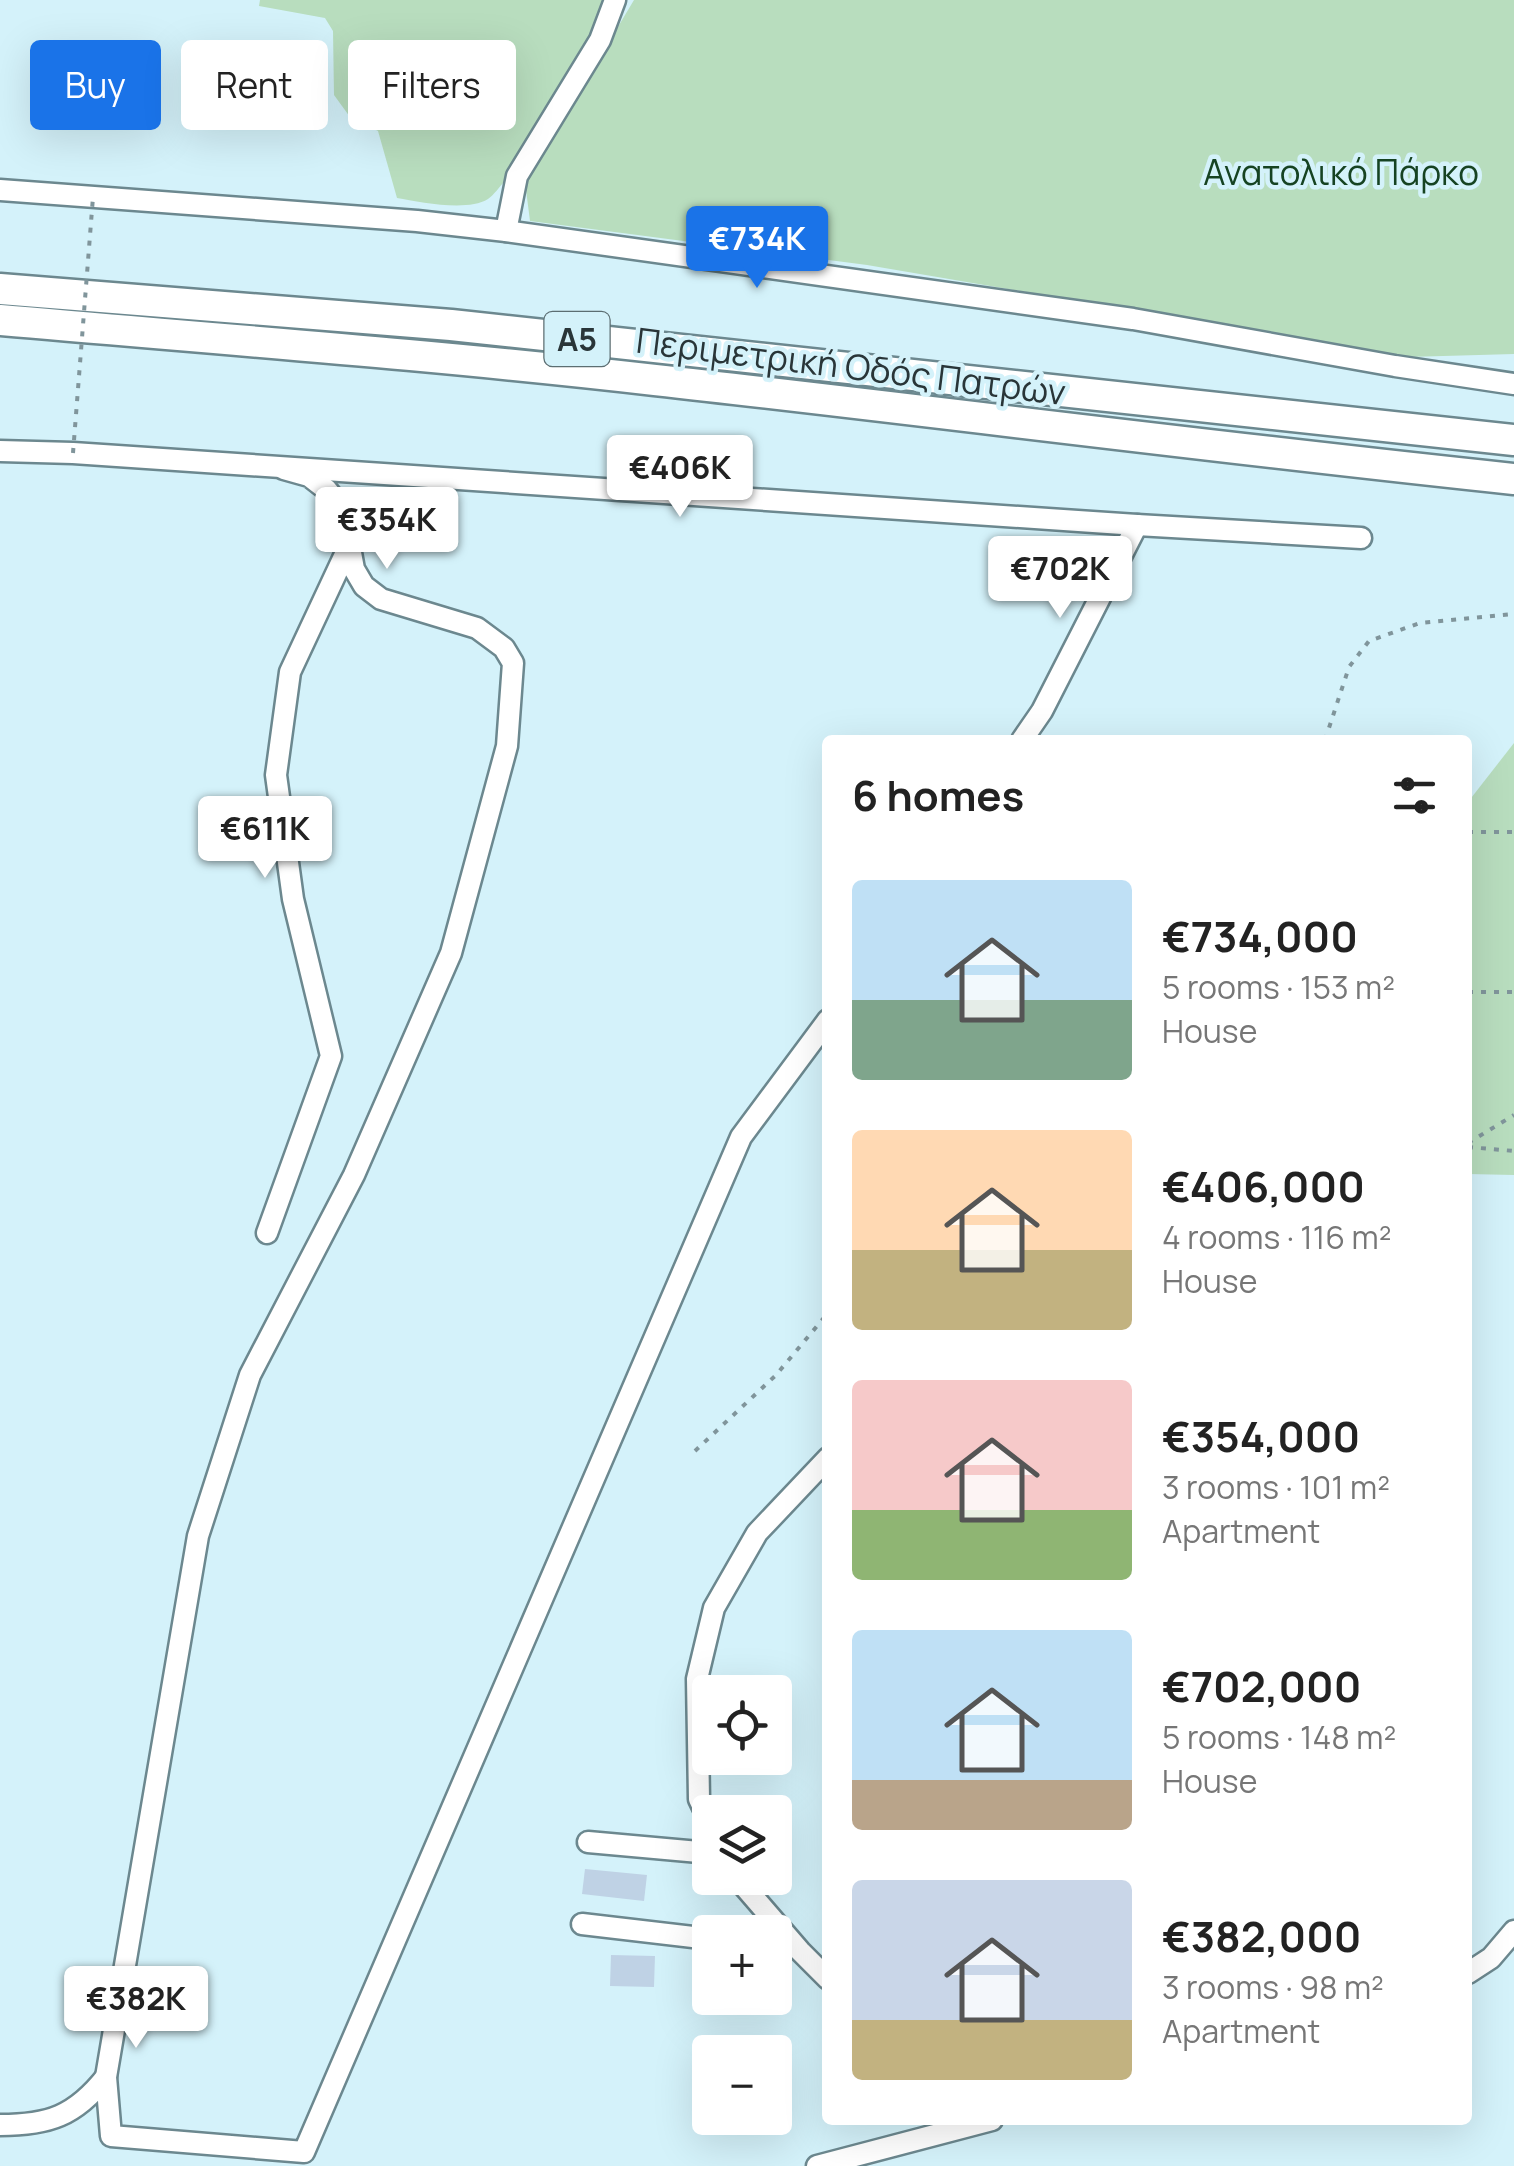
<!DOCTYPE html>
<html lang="en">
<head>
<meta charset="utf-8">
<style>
  :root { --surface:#fff; --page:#f2f2f2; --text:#222; --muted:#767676; --accent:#1a73e8 }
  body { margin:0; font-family:Manrope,sans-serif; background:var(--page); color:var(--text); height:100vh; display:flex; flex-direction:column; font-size:38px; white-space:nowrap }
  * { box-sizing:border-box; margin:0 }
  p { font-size:32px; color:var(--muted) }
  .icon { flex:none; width:55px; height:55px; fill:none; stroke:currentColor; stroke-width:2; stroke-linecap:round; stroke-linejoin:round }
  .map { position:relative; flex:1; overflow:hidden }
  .drawer { position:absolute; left:822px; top:735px; width:650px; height:1390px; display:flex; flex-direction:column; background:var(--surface); border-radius:10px; box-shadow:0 10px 40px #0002 }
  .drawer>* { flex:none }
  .hud { position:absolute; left:30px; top:40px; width:642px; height:90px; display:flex; gap:20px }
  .fabs { position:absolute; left:692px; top:1675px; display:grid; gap:20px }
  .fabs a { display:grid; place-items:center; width:100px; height:100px; border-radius:10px; background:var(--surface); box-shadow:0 10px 40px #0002; font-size:50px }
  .price { position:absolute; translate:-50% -85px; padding:0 22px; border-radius:10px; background:#fff; color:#222; font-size:32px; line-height:65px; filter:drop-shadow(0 2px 5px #0008) }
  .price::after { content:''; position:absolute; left:50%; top:60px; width:30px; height:22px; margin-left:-15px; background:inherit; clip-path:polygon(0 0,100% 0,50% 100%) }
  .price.current { background:var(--accent); color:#fff }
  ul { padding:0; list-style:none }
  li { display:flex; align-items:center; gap:30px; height:250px; padding:0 30px }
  li span { display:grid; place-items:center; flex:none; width:280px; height:200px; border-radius:10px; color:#555 }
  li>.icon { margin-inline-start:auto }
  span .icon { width:120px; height:120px; fill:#fffc; stroke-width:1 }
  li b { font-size:42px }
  h2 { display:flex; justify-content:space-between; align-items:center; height:120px; padding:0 30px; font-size:42px }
  .chip { padding:0 35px; border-radius:10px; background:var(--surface); box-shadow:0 10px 40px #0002; font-size:35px; line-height:90px }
  .chip.current { background:var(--accent); color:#fff }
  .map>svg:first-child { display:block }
</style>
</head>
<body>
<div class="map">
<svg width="1514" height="2166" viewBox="0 0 1514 2166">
  <rect width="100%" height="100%" fill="#d4f2fa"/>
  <!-- green -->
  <g fill="#b8ddbe">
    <path d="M 260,0 L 605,0 L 593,35 L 505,181 C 500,186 494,195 488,199 C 467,212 420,202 397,198 L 378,131 L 350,117 L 334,95 L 333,31 L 325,18 L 259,6 Z"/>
    <polygon points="634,0 1514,0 1514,354 1408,357 867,265 530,221 525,182"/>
    <polygon points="1514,743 1514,1175 1468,1174 1468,802"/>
  </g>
  <!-- building -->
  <g fill="#bfd2e5">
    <polygon points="585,1869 647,1875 644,1901 582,1894"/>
    <polygon points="611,1955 655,1956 654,1987 610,1986"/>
  </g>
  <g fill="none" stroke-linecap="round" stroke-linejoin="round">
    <!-- minor casing -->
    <g stroke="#6c888f" stroke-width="25">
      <g id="minor">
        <polyline points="0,190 417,221 506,231 1133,319 1395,366 1514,384"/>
        <polyline points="506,231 517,176 600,40 615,0"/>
        <polyline points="0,451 73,453 1137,525 1361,538"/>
        <polyline points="284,469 309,476 327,490 336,501 345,520 354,569 364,586 381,599 477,628 504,648 513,663 507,746 451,953 354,1175 250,1375 198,1536 106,2077 111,2136 304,2152 741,1137 828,1020"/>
        <polyline points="1022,740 1042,711 1137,525"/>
        <polyline points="267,1233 331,1056 293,899 276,775 290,672 348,548"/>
        <polyline points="710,1822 699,1799 697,1679 714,1608 757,1533 828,1458"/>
        <polyline points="588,1842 710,1853"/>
        <polyline points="737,1878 800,1951 828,1979"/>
        <polyline points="582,1924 710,1939"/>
        <polyline points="1468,1973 1491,1958 1514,1931"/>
        <path d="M 0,2125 C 49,2125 75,2116 106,2077"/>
        <polyline points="817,2166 992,2120"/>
      </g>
    </g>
    <!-- highway casing -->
    <g stroke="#6c888f" stroke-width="35">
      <g id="highway">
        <polyline points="0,289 451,325 1514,440"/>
        <path d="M 0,320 C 219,339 437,355 655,380 C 942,412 1227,449 1514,479"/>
      </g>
    </g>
    <!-- path -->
    <g stroke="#80959b" stroke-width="4" stroke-dasharray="5 8" stroke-linecap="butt">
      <polyline points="1325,740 1349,667 1369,641 1420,623 1514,614"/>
      <polyline points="1468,832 1514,832"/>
      <polyline points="1468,992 1514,992"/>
      <polyline points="1468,1143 1514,1115"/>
      <polyline points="1468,1147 1514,1151"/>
      <polyline points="695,1451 776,1375 828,1313"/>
    </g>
    <!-- minor -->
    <use href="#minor" stroke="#fff" stroke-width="20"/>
    <!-- highway -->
    <use href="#highway" stroke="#fff" stroke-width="30"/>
    <!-- path-bridge -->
    <polyline stroke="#80959b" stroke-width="4" stroke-dasharray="5 8" stroke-linecap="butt" points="73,453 93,197"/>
  </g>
  <g text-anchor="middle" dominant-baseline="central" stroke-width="9" stroke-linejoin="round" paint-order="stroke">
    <!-- shield labels -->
    <rect fill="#d4f2fa" stroke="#5c6e72" stroke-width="2.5" x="544.5" y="312" width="65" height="54" rx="8"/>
    <g font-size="32" font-weight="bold" fill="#293538">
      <text x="577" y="339">Α5</text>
    </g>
    <!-- park labels -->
    <g font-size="35" fill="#164322" stroke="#d4f2fa">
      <text x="1341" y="172">Ανατολικό Πάρκο</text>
    </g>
    <!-- street labels -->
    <g font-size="35" fill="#293538" stroke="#d4f2fa">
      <text transform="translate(851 366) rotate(7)">Περιμετρική Οδός Πατρών</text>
    </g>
  </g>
</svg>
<div class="fabs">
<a><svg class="icon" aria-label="locate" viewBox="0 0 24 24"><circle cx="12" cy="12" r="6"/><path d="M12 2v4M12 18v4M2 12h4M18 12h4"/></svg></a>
<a><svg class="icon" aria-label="layers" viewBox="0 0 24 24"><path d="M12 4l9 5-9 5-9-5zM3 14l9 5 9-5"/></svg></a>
<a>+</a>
<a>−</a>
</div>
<b class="price current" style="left:757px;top:291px">€734K</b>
<b class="price" style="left:680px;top:520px">€406K</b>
<b class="price" style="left:387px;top:572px">€354K</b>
<b class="price" style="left:1060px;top:621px">€702K</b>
<b class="price" style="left:265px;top:881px">€611K</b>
<b class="price" style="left:136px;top:2051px">€382K</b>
<div class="hud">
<a class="chip current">Buy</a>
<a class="chip">Rent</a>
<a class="chip">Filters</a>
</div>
<section class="drawer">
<h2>6 homes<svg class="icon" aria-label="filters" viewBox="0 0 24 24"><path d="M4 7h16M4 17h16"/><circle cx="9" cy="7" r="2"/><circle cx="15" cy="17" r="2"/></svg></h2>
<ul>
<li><span style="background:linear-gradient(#bfe0f5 60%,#7fa58c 0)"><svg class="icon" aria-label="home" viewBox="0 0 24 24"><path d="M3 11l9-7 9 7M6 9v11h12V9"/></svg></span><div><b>€734,000</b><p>5 rooms · 153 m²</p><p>House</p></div></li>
<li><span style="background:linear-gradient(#ffd9b3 60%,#c2b280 0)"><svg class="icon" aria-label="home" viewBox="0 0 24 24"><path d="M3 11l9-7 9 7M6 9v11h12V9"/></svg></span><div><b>€406,000</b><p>4 rooms · 116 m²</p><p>House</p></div></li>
<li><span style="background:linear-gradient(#f6c9c9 65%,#8fb573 0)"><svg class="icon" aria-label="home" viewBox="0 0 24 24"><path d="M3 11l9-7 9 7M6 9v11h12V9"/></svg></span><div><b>€354,000</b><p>3 rooms · 101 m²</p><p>Apartment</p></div></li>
<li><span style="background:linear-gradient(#bfe0f5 75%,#b9a48a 0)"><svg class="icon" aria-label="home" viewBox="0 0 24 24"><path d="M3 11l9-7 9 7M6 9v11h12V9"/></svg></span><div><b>€702,000</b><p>5 rooms · 148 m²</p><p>House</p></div></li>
<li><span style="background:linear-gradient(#c9d6e8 70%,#c2b280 0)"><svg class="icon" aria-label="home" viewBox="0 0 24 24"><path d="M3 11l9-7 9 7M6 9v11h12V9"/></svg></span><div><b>€382,000</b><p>3 rooms · 98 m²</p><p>Apartment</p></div></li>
</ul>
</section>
</div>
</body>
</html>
